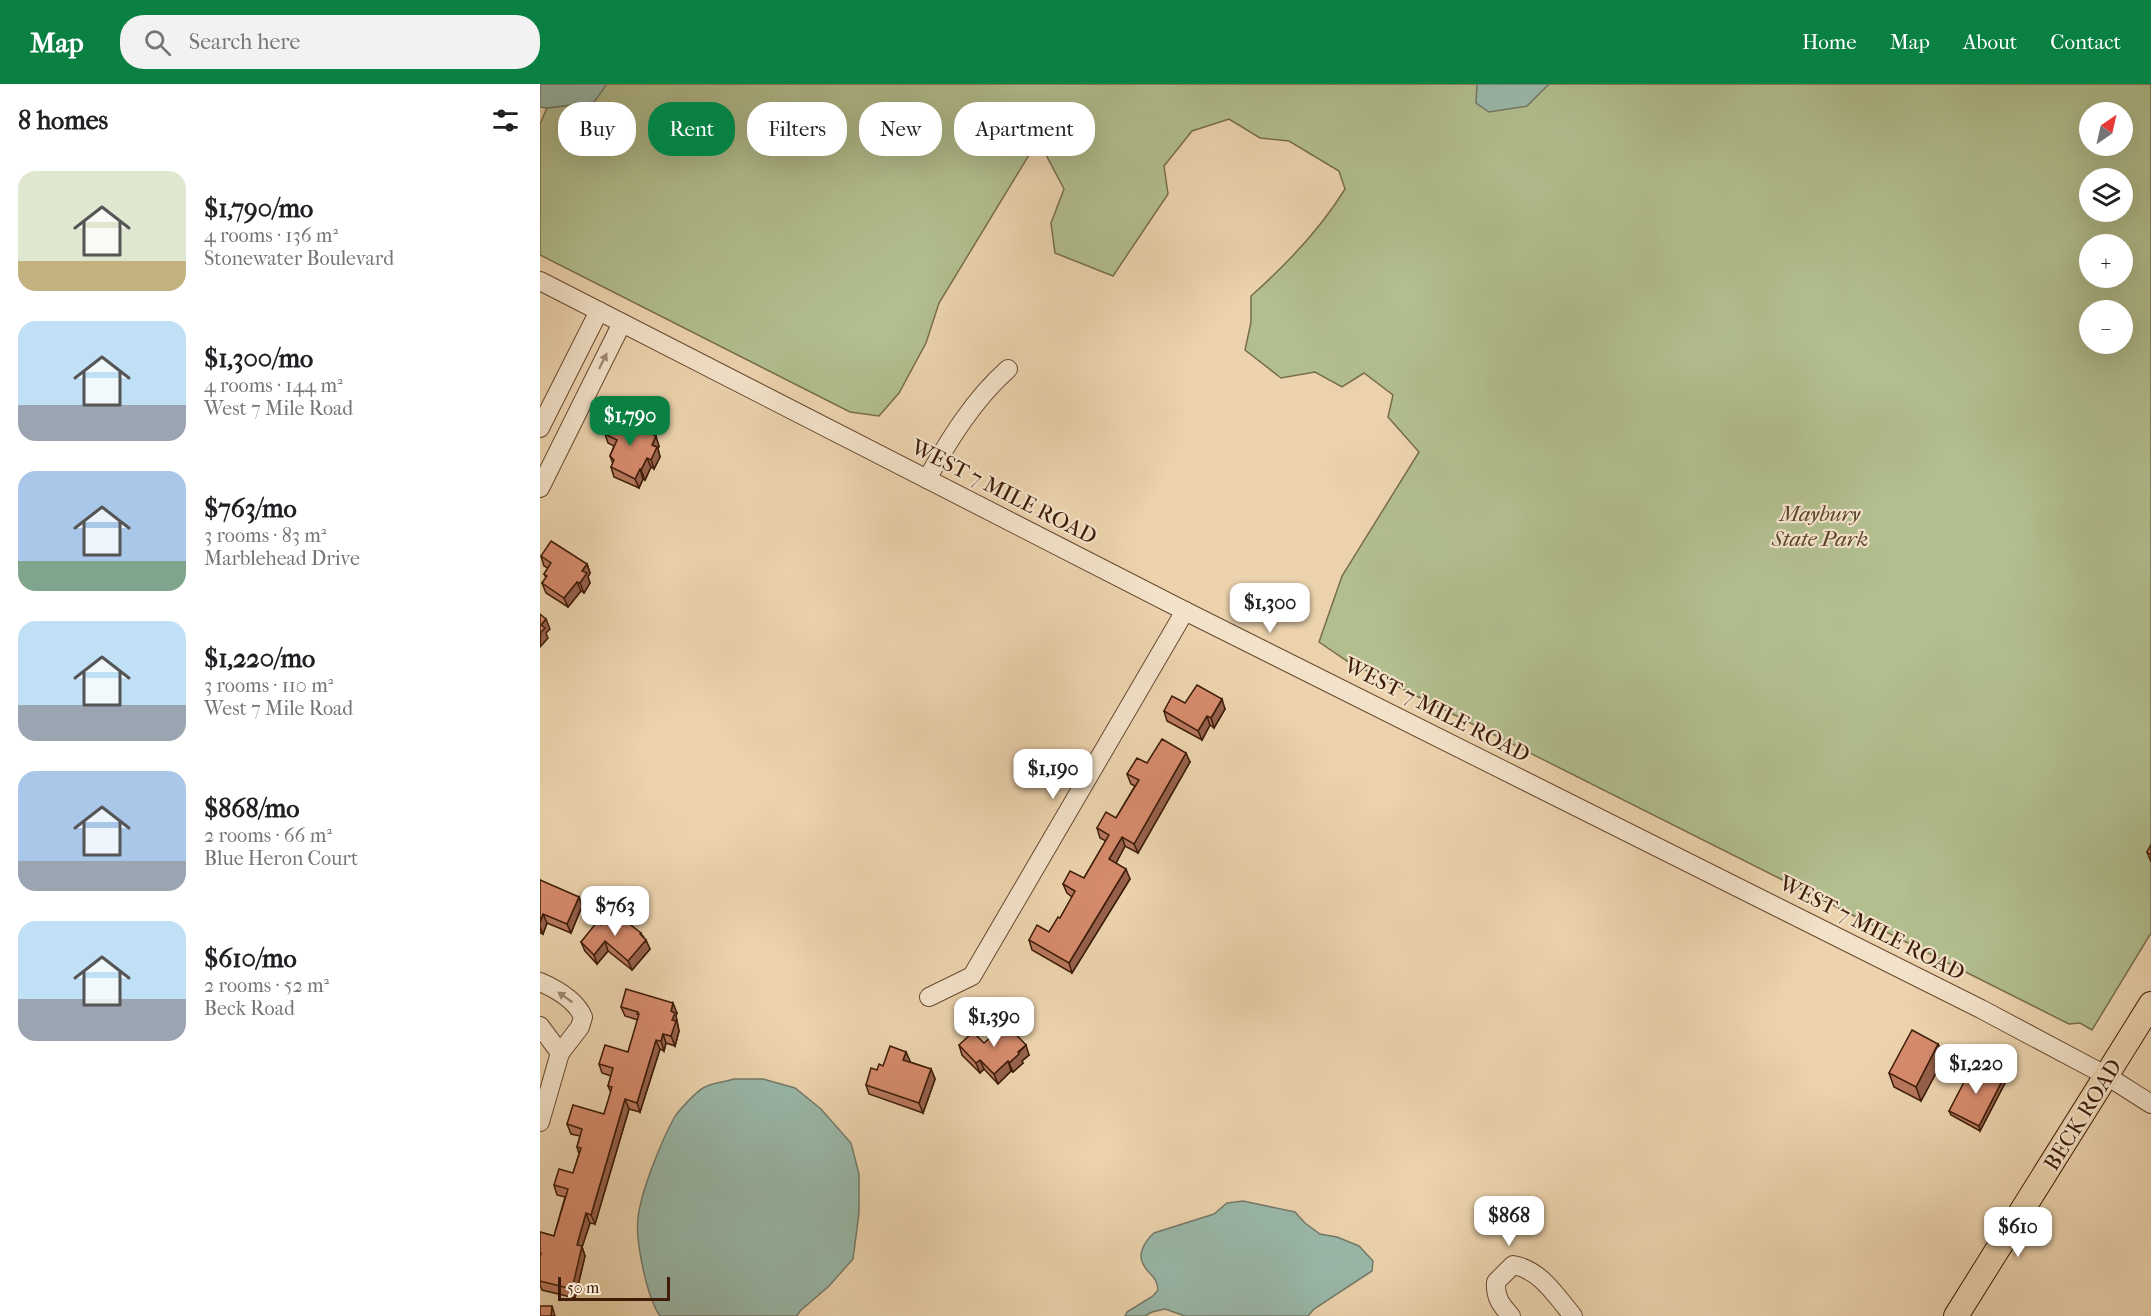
<!DOCTYPE html>
<html lang="en">
<head>
<meta charset="utf-8">
<style>
  :root { --surface:#fff; --page:#f2f2f2; --text:#202124; --muted:#757577; --accent:#0b8043 }
  body { margin:0; font-family:"IM FELL French Canon",serif; background:var(--page); color:var(--text); height:100vh; display:flex; flex-direction:column; font-size:22px; white-space:nowrap }
  * { box-sizing:border-box; margin:0 }
  p { font-size:20px; color:var(--muted) }
  .icon { flex:none; width:33px; height:33px; fill:none; stroke:currentColor; stroke-width:2; stroke-linecap:round; stroke-linejoin:round }
  .map { position:relative; flex:1; overflow:hidden }
  .details { display:flex; flex-direction:column; background:var(--surface); width:540px }
  .details>* { flex:none }
  .guide { position:absolute; left:18px; top:18px; width:570px; height:54px; display:flex; gap:12px }
  .needle { width:39px; rotate:34deg }
  .controls { position:absolute; left:1539px; top:18px; display:grid; gap:12px }
  .controls a { display:grid; place-items:center; width:54px; height:54px; border-radius:50%; background:var(--surface); box-shadow:0 6px 24px #0002; font-size:30px }
  .scale { position:absolute; left:18px; bottom:15px; width:112px; box-sizing:border-box; padding-left:6px; border:3px solid #3d1c08; border-top:0; font-size:16px; line-height:21px; white-space:nowrap; color:#3d1c08; -webkit-text-stroke:4px #f3e2ca; paint-order:stroke }
  .price { position:absolute; translate:-50% -51px; padding:0 14px; border-radius:12px; background:#fff; color:#222; font-size:20px; line-height:39px; filter:drop-shadow(0 2px 3px #0008) }
  .price::after { content:''; position:absolute; left:50%; top:36px; width:18px; height:14px; margin-left:-9px; background:inherit; clip-path:polygon(0 0,100% 0,50% 100%) }
  .price.current { background:var(--accent); color:#fff }
  ul { padding:0; list-style:none }
  li { display:flex; align-items:center; gap:18px; height:150px; padding:0 18px }
  li span { display:grid; place-items:center; flex:none; width:168px; height:120px; border-radius:18px; color:#555 }
  li>.icon { margin-inline-start:auto }
  span .icon { width:72px; height:72px; fill:#fffc; stroke-width:1 }
  li b { font-size:26px }
  h2 { display:flex; justify-content:space-between; align-items:center; height:72px; padding:0 18px; font-size:26px }
  .chip { padding:0 21px; border-radius:24px; background:var(--surface); box-shadow:0 6px 24px #0002; font-size:21px; line-height:54px }
  .chip.current { background:var(--accent); color:#fff }
  header { display:flex; align-items:center; gap:36px; box-sizing:border-box; height:84px; padding:0 30px; background:var(--accent); color:#fff }
  header strong { font-size:28px }
  nav { display:flex; gap:33px; margin-inline-start:auto; font-size:21px }
  .search { width:420px; height:54px; background:var(--page); display:flex; align-items:center; gap:15px; box-sizing:border-box; padding:0 21px; border-radius:24px; color:var(--muted); font-size:22px }
  main { display:flex; flex:1; min-height:0 }
  .map>svg:first-child { display:block }
</style>
</head>
<body>
<header>
<strong>Map</strong>
<div class="search"><svg class="icon" aria-label="search" viewBox="0 0 24 24"><circle cx="10" cy="10" r="6"/><path d="M15 15l6 6"/></svg>Search here</div>
<nav><a>Home</a><a>Map</a><a>About</a><a>Contact</a></nav>
</header>
<main>
<section class="details">
<h2>8 homes<svg class="icon" aria-label="filters" viewBox="0 0 24 24"><path d="M4 7h16M4 17h16"/><circle cx="9" cy="7" r="2"/><circle cx="15" cy="17" r="2"/></svg></h2>
<ul>
<li><span style="background:linear-gradient(#dfe7d0 75%,#c2b280 0)"><svg class="icon" aria-label="home" viewBox="0 0 24 24"><path d="M3 11l9-7 9 7M6 9v11h12V9"/></svg></span><div><b>$1,790/mo</b><p>4 rooms · 136 m²</p><p>Stonewater Boulevard</p></div></li>
<li><span style="background:linear-gradient(#bfe0f5 70%,#9aa5b1 0)"><svg class="icon" aria-label="home" viewBox="0 0 24 24"><path d="M3 11l9-7 9 7M6 9v11h12V9"/></svg></span><div><b>$1,300/mo</b><p>4 rooms · 144 m²</p><p>West 7 Mile Road</p></div></li>
<li><span style="background:linear-gradient(#a9c7e8 75%,#7fa58c 0)"><svg class="icon" aria-label="home" viewBox="0 0 24 24"><path d="M3 11l9-7 9 7M6 9v11h12V9"/></svg></span><div><b>$763/mo</b><p>3 rooms · 83 m²</p><p>Marblehead Drive</p></div></li>
<li><span style="background:linear-gradient(#bfe0f5 70%,#9aa5b1 0)"><svg class="icon" aria-label="home" viewBox="0 0 24 24"><path d="M3 11l9-7 9 7M6 9v11h12V9"/></svg></span><div><b>$1,220/mo</b><p>3 rooms · 110 m²</p><p>West 7 Mile Road</p></div></li>
<li><span style="background:linear-gradient(#a9c7e8 75%,#9aa5b1 0)"><svg class="icon" aria-label="home" viewBox="0 0 24 24"><path d="M3 11l9-7 9 7M6 9v11h12V9"/></svg></span><div><b>$868/mo</b><p>2 rooms · 66 m²</p><p>Blue Heron Court</p></div></li>
<li><span style="background:linear-gradient(#bfe0f5 65%,#9aa5b1 0)"><svg class="icon" aria-label="home" viewBox="0 0 24 24"><path d="M3 11l9-7 9 7M6 9v11h12V9"/></svg></span><div><b>$610/mo</b><p>2 rooms · 52 m²</p><p>Beck Road</p></div></li>
</ul>
</section>
<div class="map">
<svg width="1611" height="1232" viewBox="0 0 1611 1232">
  <rect width="100%" height="100%" fill="#ecd3ad"/>
  <filter id="stains"><feTurbulence type="fractalNoise" baseFrequency=".00333" numOctaves="4"/><feColorMatrix values="0 0 0 0 .2 0 0 0 0 .09 0 0 0 0 .02 0 0 0 .5 -.17"/></filter>
  <radialGradient id="worn" r=".72"><stop offset=".6" stop-color="#630" stop-opacity="0"/><stop offset="1" stop-color="#630" stop-opacity=".3"/></radialGradient>
  <!-- green -->
  <path fill="#b2be8e" stroke="#786d4b" stroke-width="1.5" fill-rule="evenodd" d="M 64,0 L 1611,0 L 1611,849 L 1552,946 L 1540,939 L 1529,940 L 807,577 L 779,558 L 802,492 L 879,368 L 848,333 L 853,311 L 824,289 L 802,303 L 775,288 L 741,294 L 705,266 L 711,238 L 711,212 C 747,180 780,146 805,105 L 799,87 L 749,57 L 720,54 L 689,35 L 652,47 L 624,82 L 628,110 L 573,192 L 515,169 L 511,139 L 524,105 L 505,69 L 492,66 L 399,219 L 386,259 L 359,309 L 339,332 L 310,328 L 0,171 L 0,40 L 7,24 L 47,19 ZM 1550,28 L 1582,28 L 1582,62 L 1550,62 ZM 1550,94 L 1582,94 L 1582,128 L 1550,128 ZM 1550,160 L 1582,160 L 1582,194 L 1550,194 ZM 1550,226 L 1582,226 L 1582,260 L 1550,260 Z"/>
  <!-- water -->
  <g fill="#99b8a9" stroke="#747a69" stroke-width="1.5">
    <polygon points="0,0 67,0 54,18 7,24 0,23"/>
    <polygon points="937,0 1009,0 987,22 949,28 936,19"/>
    <path d="M 194,995 L 223,995 L 255,1004 L 281,1025 L 311,1059 L 319,1090 L 319,1129 L 313,1175 L 289,1202 L 260,1227 L 257,1232 L 120,1232 C 107,1214 95,1156 98,1134 C 101,1107 121,1058 134,1034 C 138,1027 156,1008 163,1004 C 171,999 185,998 194,995 Z"/>
    <path d="M 703,1117 L 755,1128 L 765,1139 L 780,1150 L 797,1153 L 819,1162 L 833,1177 L 832,1187 L 774,1225 L 768,1232 L 645,1232 L 625,1225 L 612,1228 L 605,1232 L 585,1232 L 587,1228 L 613,1212 L 618,1206 C 617,1191 608,1191 603,1180 C 597,1169 606,1156 614,1149 L 674,1130 L 687,1119 Z"/>
  </g>
  <g fill="none" stroke-linecap="round" stroke-linejoin="round">
    <!-- minor casing -->
    <g stroke="#694a31" stroke-width="20">
      <g id="minor">
        <polyline points="0,197 645,527 1441,925 1567,992 1611,1020"/>
        <polyline points="0,344 59,227"/>
        <path d="M 387,395 C 409,356 434,315 468,285"/>
        <polyline points="0,404 82,239"/>
        <path d="M 0,898 C 16,905 36,916 43,933 L 40,943 L 20,969 L 0,1038"/>
        <polyline points="389,913 432,892 645,527"/>
        <polyline points="0,942 20,969"/>
        <path d="M 971,1232 C 961,1221 955,1214 956,1198 L 973,1181 C 1001,1186 1016,1212 1033,1232"/>
      </g>
    </g>
    <!-- major casing -->
    <g stroke="#3d1c08" stroke-width="26">
      <polyline id="major" points="1416,1232 1611,920"/>
    </g>
    <!-- minor -->
    <use href="#minor" stroke="#f3e2ca" stroke-width="18"/>
    <!-- major -->
    <use href="#major" stroke="#ecd3ad" stroke-width="24"/>
  </g>
  <!-- wall -->
  <g fill="#b8785e" stroke="#3d1c08" stroke-width="1.5">
    <polygon points="65,350 119,362 118,365 120,373 114,385 111,383 105,396 103,395 99,404 74,393 71,383 73,380 70,372 74,362 68,359"/>
    <polygon points="1,472 47,480 50,489 48,493 50,499 44,509 41,507 28,523 6,509 2,499 6,494 4,490 8,484 4,482"/>
    <polygon points="645,619 685,625 674,644 670,641 662,656 627,637 624,627"/>
    <polygon points="650,678 598,769 585,762 576,779 590,795 532,889 492,866 489,856 509,848 520,834 532,813 527,809 523,800 544,794 566,757 560,754 557,744 576,734 595,702 591,700 587,690 607,679"/>
    <polygon points="1611,761 1611,778 1607,768"/>
    <polygon points="0,796 42,822 31,849 7,839 3,850 0,849"/>
    <polygon points="61,841 103,852 110,865 92,886 68,867 57,880 45,867 41,858"/>
    <polygon points="81,923 137,929 136,932 139,947 135,962 126,959 124,967 120,965 100,1028 89,1025 55,1140 50,1139 42,1163 45,1172 35,1214 2,1206 0,1201 0,1148 14,1152 25,1113 17,1111 14,1101 33,1089 39,1070 37,1063 40,1052 31,1050 27,1040 64,1030 71,1009 68,1002 71,992 62,989 59,980 88,968 98,936 85,932"/>
    <polygon points="444,959 489,971 482,977 483,979 473,988 471,987 458,1000 444,985 440,989 422,971 419,961"/>
    <polygon points="1398,960 1404,974 1381,1017 1354,1003 1349,989"/>
    <polygon points="366,968 370,978 391,985 395,995 383,1029 329,1010 326,1001 337,986"/>
    <polygon points="1463,995 1465,999 1440,1047 1411,1031 1409,1027"/>
  </g>
  <!-- shaded-wall -->
  <g fill="#96614c" stroke="#3d1c08" stroke-width="1.5">
    <polygon points="116,352 119,362 118,365 120,373 114,385 111,376 112,361"/>
    <polygon points="107,374 111,383 105,396 101,386"/>
    <polygon points="100,385 103,395 99,404 95,395"/>
    <polygon points="47,480 50,489 48,493 50,499 44,509 40,499 42,487"/>
    <polygon points="37,498 41,507 28,523 24,514"/>
    <polygon points="6,535 10,545 6,549 8,554 0,563 1,541"/>
    <polygon points="682,615 685,625 674,644 671,634"/>
    <polygon points="667,632 670,641 662,656 658,647"/>
    <polygon points="646,669 650,678 598,769 594,760"/>
    <polygon points="582,753 585,762 573,785 569,775"/>
    <polygon points="586,785 590,795 532,889 529,879"/>
    <polygon points="39,813 42,822 31,849 27,840"/>
    <polygon points="3,830 7,839 3,850 0,843 0,838"/>
    <polygon points="101,849 105,858 106,856 110,865 92,886 88,877"/>
    <polygon points="65,857 68,867 57,880 54,871"/>
    <polygon points="133,919 137,929 136,932 139,947 135,962 131,952 132,936 131,927"/>
    <polygon points="123,950 126,959 124,967 121,957"/>
    <polygon points="116,956 120,965 100,1028 97,1019"/>
    <polygon points="1398,960 1404,974 1381,1017 1376,1003"/>
    <polygon points="486,961 489,971 482,977 483,979 473,988 469,979"/>
    <polygon points="366,968 370,977 367,985 363,976"/>
    <polygon points="440,976 444,985 440,989 436,979"/>
    <polygon points="468,977 471,987 458,1000 454,990"/>
    <polygon points="391,985 395,995 383,1029 379,1019"/>
    <polygon points="1463,995 1465,999 1440,1047 1439,1042"/>
    <polygon points="85,1015 89,1025 55,1140 51,1131"/>
    <polygon points="46,1129 50,1139 42,1163 45,1172 35,1214 32,1205 37,1161"/>
    <polygon points="12,1222 15,1232 11,1232"/>
  </g>
  <!-- building -->
  <g fill="#d68b6d" stroke="#3d1c08" stroke-width="1.5">
    <polygon points="73,332 116,352 112,361 117,363 111,376 107,374 101,386 100,385 95,395 71,383 74,376 70,372 77,356 65,350"/>
    <polygon points="11,457 47,480 42,487 47,489 40,499 37,498 24,514 2,499 7,492 4,490 11,479 1,472"/>
    <polygon points="0,530 6,535 1,541 5,544 0,549"/>
    <polygon points="657,601 682,615 671,634 667,632 658,647 624,627 632,612 645,619"/>
    <polygon points="622,655 646,669 594,760 582,753 569,775 586,785 529,879 489,856 497,841 509,848 518,833 520,834 535,807 523,800 530,787 544,794 569,751 557,744 566,728 576,734 599,696 587,690 597,674 607,679"/>
    <polygon points="1611,761 1611,771 1607,768"/>
    <polygon points="0,796 39,813 27,840 3,830 0,838"/>
    <polygon points="73,827 101,849 100,850 106,856 88,877 65,857 54,871 41,858 57,838 61,841"/>
    <polygon points="86,905 133,919 131,927 135,929 132,936 136,937 131,952 123,950 121,957 116,956 97,1019 85,1015 51,1131 46,1129 37,1161 42,1162 32,1205 0,1197 0,1173 1,1169 0,1168 0,1148 14,1152 28,1105 14,1101 19,1085 33,1089 41,1064 37,1063 42,1045 27,1040 33,1021 64,1030 72,1003 68,1002 73,984 59,980 65,961 88,968 99,930 97,930 98,928 81,923"/>
    <polygon points="466,940 486,961 478,968 479,970 469,979 468,977 454,990 440,976 436,979 419,961 433,948 444,959"/>
    <polygon points="1372,946 1398,960 1376,1003 1349,989"/>
    <polygon points="350,962 366,968 363,976 391,985 379,1019 326,1001 331,984 337,986 339,980 343,982"/>
    <polygon points="1434,979 1463,995 1439,1042 1409,1027"/>
    <polygon points="0,1222 12,1222 11,1232 0,1232"/>
  </g>
  <!-- one-way arrows -->
  <defs><path id="oneway-solid" d="M-6-.8H1V-3.2L6.5 0L1 3.2V.8H-6Z" transform="scale(1.5)"/></defs>
  <g fill="#a18973">
    <use href="#oneway-solid" transform="translate(63 277) rotate(-64)"/>
    <use href="#oneway-solid" transform="translate(25 913) rotate(-145)"/>
  </g>
  <g text-anchor="middle" dominant-baseline="central" stroke-width="4.5" stroke-linejoin="round" paint-order="stroke">
    <!-- street labels -->
    <g font-size="22" fill="#3d1c08" stroke="#f3e2ca">
      <text transform="translate(464 408) rotate(27)">WEST 7 MILE ROAD</text>
      <text transform="translate(897 626) rotate(27)">WEST 7 MILE ROAD</text>
      <text transform="translate(1332 844) rotate(27)">WEST 7 MILE ROAD</text>
      <text transform="translate(1543 1031) rotate(-58)">BECK ROAD</text>
    </g>
    <!-- park labels -->
    <g font-size="22" font-style="italic" fill="#5a442a" stroke="#f3e2ca">
      <text x="1280" y="430">Maybury<tspan x="1280" dy="25">State Park</tspan></text>
    </g>
  </g>
  <rect width="100%" height="100%" filter="url(#stains)"/>
  <rect width="100%" height="100%" fill="url(#worn)"/>
</svg>
<div class="controls">
<a><svg class="needle" viewBox="-14 -14 28 28"><path d="M0-13l5 13h-10z" fill="#e53935"/><path d="M0 13l5-13h-10z" fill="#757577"/></svg></a>
<a><svg class="icon" aria-label="layers" viewBox="0 0 24 24"><path d="M12 4l9 5-9 5-9-5zM3 14l9 5 9-5"/></svg></a>
<a>+</a>
<a>−</a>
</div>
<div class="scale">50 m</div>
<b class="price current" style="left:90px;top:363px">$1,790</b>
<b class="price" style="left:730px;top:550px">$1,300</b>
<b class="price" style="left:513px;top:716px">$1,190</b>
<b class="price" style="left:75px;top:853px">$763</b>
<b class="price" style="left:454px;top:964px">$1,390</b>
<b class="price" style="left:1436px;top:1011px">$1,220</b>
<b class="price" style="left:969px;top:1163px">$868</b>
<b class="price" style="left:1478px;top:1174px">$610</b>
<div class="guide">
<a class="chip">Buy</a>
<a class="chip current">Rent</a>
<a class="chip">Filters</a>
<a class="chip">New</a>
<a class="chip">Apartment</a>
</div>
</div>
</main>
</body>
</html>
